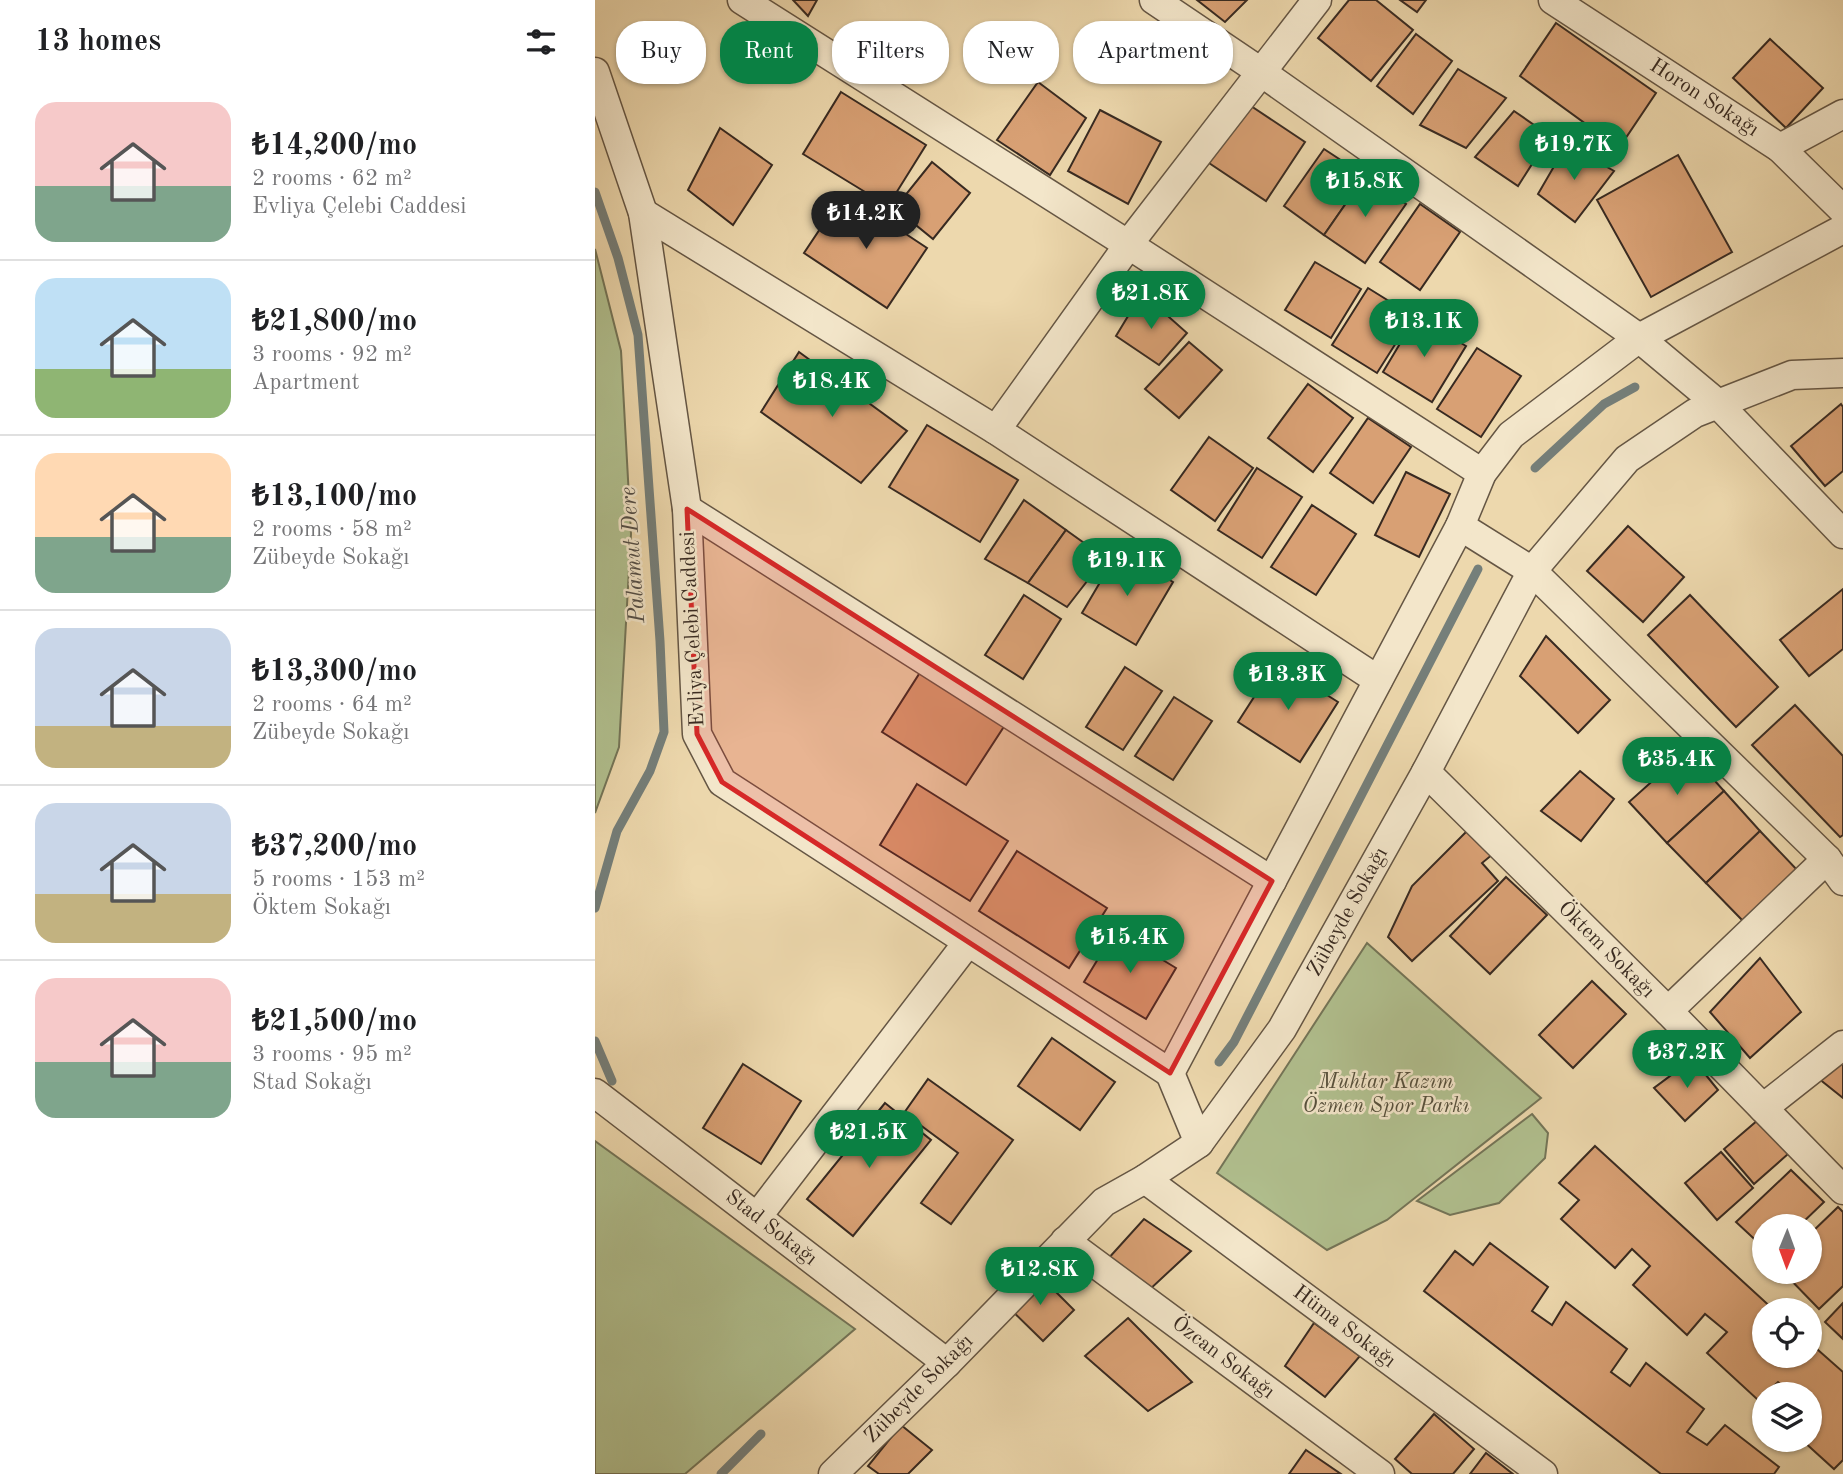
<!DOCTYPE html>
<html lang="en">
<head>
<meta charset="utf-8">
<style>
  :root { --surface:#fff; --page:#f2f2f2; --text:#202124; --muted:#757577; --line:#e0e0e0; --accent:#0b8043 }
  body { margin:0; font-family:"Old Standard TT",serif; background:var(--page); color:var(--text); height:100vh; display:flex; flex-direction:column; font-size:26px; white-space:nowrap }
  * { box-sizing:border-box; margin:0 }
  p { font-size:23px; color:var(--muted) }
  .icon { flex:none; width:38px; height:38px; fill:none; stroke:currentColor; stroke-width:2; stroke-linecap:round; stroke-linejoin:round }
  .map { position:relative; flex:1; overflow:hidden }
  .side { display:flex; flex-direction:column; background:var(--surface); width:595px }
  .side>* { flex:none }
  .hud { position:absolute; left:21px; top:21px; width:665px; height:63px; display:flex; gap:14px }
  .needle { width:46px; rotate:181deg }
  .controls { position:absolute; left:1157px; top:1214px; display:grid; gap:14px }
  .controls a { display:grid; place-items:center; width:70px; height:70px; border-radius:50%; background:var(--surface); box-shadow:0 2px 5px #0004; font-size:35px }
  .price { position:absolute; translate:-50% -60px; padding:0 16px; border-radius:24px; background:var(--accent); color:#fff; font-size:23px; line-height:46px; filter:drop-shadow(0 2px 4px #0008) }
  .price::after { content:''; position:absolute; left:50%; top:42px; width:21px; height:16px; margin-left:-10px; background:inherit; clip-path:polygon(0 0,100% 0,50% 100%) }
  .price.on { background:#222; color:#fff }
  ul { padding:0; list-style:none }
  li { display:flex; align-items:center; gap:21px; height:175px; padding:0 35px }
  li+li { border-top:2px solid var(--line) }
  li span { display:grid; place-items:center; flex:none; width:196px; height:140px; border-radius:21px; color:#555 }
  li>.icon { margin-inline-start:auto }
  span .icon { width:84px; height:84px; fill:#fffc; stroke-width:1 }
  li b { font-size:30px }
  h2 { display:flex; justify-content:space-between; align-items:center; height:84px; padding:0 35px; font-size:30px }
  .chip { padding:0 24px; border-radius:28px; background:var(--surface); box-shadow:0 2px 5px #0004; font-size:24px; line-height:63px }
  .chip.on { background:var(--accent); color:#fff }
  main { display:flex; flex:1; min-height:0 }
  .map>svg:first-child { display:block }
</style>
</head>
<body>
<main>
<section class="side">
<h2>13 homes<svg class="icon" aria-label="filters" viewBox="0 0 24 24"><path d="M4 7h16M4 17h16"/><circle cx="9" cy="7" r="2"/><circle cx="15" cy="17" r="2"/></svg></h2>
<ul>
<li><span style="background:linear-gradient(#f6c9c9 60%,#7fa58c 0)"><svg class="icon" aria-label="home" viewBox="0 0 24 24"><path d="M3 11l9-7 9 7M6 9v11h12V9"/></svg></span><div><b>₺14,200/mo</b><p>2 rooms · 62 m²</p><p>Evliya Çelebi Caddesi</p></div></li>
<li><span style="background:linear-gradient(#bfe0f5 65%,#8fb573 0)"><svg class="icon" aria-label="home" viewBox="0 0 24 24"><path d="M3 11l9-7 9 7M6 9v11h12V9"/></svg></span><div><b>₺21,800/mo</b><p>3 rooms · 92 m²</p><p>Apartment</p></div></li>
<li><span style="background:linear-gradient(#ffd9b3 60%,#7fa58c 0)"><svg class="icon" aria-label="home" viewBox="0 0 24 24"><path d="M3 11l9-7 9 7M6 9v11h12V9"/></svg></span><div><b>₺13,100/mo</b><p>2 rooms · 58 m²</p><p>Zübeyde Sokağı</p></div></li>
<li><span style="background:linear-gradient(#c9d6e8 70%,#c2b280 0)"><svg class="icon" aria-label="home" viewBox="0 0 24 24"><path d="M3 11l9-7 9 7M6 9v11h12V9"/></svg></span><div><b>₺13,300/mo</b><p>2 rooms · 64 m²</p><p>Zübeyde Sokağı</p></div></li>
<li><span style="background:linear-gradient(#c9d6e8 65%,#c2b280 0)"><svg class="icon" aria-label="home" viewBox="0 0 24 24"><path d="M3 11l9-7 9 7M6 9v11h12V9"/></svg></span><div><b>₺37,200/mo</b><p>5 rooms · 153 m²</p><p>Öktem Sokağı</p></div></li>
<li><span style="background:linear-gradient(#f6c9c9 60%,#7fa58c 0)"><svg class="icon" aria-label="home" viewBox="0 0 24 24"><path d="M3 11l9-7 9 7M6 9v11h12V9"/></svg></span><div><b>₺21,500/mo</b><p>3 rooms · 95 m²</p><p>Stad Sokağı</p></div></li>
</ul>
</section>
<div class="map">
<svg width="1248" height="1474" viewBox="0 0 1248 1474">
  <rect width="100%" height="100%" fill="#edd8ad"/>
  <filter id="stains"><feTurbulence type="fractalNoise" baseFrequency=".00286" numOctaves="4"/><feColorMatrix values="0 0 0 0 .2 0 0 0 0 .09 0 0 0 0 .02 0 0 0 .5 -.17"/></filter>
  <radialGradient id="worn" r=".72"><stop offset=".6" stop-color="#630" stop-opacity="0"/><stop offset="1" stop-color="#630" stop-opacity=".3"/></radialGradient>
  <!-- green -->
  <g fill="#b1c08f" stroke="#747558" stroke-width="2">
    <polygon points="0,249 26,351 36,534 24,747 0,813"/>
    <polygon points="772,943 946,1098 792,1220 732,1250 622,1173"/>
    <polygon points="937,1114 953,1133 950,1158 904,1203 855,1215 822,1201"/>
    <polygon points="0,1141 260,1329 90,1474 0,1474"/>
  </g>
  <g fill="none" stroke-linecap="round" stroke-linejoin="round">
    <!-- stream -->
    <g stroke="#757f7a" stroke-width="9">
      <polyline points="0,192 23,258 43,335 65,641 69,732 55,771 22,831 0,908"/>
      <polyline points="940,468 1009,404 1040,387"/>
      <polyline points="0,1041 17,1081"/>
      <polyline points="624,1062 639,1042 883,569"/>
      <polyline points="126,1474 166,1434"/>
    </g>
  </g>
  <!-- building -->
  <g fill="#d8a074" stroke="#382a21" stroke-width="2">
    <polygon points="198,0 222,0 213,16"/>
    <polygon points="602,0 652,0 630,22"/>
    <polygon points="754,0 781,0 818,30 776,81 723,38"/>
    <polygon points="805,0 831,0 822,12"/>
    <polygon points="961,23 1061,93 1024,148 925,76"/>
    <polygon points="821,34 857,61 818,114 782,86"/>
    <polygon points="1175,39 1228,88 1191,128 1138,78"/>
    <polygon points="863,69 911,98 871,148 825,125"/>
    <polygon points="443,82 491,118 455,175 402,140"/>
    <polygon points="246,92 331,145 293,206 208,154"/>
    <polygon points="653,104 710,142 671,201 614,163"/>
    <polygon points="505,110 566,142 533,204 473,171"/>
    <polygon points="919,111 955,136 923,186 880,157"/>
    <polygon points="125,128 177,165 138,225 93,190"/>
    <polygon points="972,144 1019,171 980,222 943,194"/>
    <polygon points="729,149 770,176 729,235 689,206"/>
    <polygon points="1083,155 1137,252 1056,297 1002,200"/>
    <polygon points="337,162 375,193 338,239 300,208"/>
    <polygon points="770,176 811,204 770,263 729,235"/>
    <polygon points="249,193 332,248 292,308 209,253"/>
    <polygon points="825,204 865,232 825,290 785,262"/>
    <polygon points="720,262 766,289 736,338 690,310"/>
    <polygon points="773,288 818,316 782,373 737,345"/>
    <polygon points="547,293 592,333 564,365 521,336"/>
    <polygon points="821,317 871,346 837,402 788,372"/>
    <polygon points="594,342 627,370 584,418 550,389"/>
    <polygon points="882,348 926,376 886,437 842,409"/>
    <polygon points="204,352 312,431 266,483 166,412"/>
    <polygon points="713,384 758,418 718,472 673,438"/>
    <polygon points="1246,404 1248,407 1248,471 1230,486 1196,446"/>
    <polygon points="773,418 816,447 778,503 735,473"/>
    <polygon points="332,425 423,480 385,542 294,487"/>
    <polygon points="614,437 658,468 620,521 576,490"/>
    <polygon points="662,468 707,497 667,558 623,530"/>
    <polygon points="811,472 855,494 824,557 780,535"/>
    <polygon points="429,500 471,530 433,583 390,559"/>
    <polygon points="717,505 761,534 721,595 676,567"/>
    <polygon points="1033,526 1089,577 1048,622 992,571"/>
    <polygon points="471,530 510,558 472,607 433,583"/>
    <polygon points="524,550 578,582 541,645 487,613"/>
    <polygon points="1248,589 1248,649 1214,676 1185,640"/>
    <polygon points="429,595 466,619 428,679 390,655"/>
    <polygon points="1095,595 1183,687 1141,727 1053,635"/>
    <polygon points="951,636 1015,700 983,733 925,676"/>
    <polygon points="681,663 743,702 705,762 643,722"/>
    <polygon points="530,667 567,691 528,750 491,727"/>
    <polygon points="326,671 410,725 371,785 287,732"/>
    <polygon points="579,697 617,721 578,780 540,756"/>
    <polygon points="1200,705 1248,756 1248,835 1245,837 1157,745"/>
    <polygon points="1092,750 1129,791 1072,843 1034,802"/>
    <polygon points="985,771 1019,799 986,841 946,811"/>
    <polygon points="322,784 413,841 375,901 285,845"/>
    <polygon points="1129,791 1165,831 1111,883 1072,843"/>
    <polygon points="875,828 898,854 887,863 903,881 817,961 793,937 817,886"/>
    <polygon points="1165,831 1204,872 1149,922 1111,883"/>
    <polygon points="422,851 512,908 474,968 384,911"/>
    <polygon points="911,877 952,915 895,974 855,936"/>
    <polygon points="520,931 581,968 551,1019 489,982"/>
    <polygon points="1165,958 1206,1012 1155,1058 1115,1012"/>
    <polygon points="997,981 1031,1014 978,1068 944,1035"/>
    <polygon points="457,1038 520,1082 485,1130 423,1086"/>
    <polygon points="1098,1059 1123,1090 1090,1121 1059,1088"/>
    <polygon points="1248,1060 1248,1098 1223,1078"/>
    <polygon points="148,1064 206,1101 166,1164 108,1128"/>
    <polygon points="333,1079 418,1140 356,1224 326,1203 363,1153 309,1113"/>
    <polygon points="290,1103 336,1140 258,1236 212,1199"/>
    <polygon points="1163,1120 1193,1154 1159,1184 1129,1149"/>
    <polygon points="1000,1146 1180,1311 1169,1311 1169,1356 1214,1356 1214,1342 1248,1372 1248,1460 1239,1469 1207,1440 1214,1440 1214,1395 1198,1395 1183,1382 1163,1400 1112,1353 1132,1332 1110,1314 1092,1335 1038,1285 1055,1266 1037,1249 1020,1268 966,1219 984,1200 964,1183"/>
    <polygon points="1126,1152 1158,1188 1122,1220 1090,1183"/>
    <polygon points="1196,1170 1229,1202 1203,1227 1169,1227 1169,1248 1141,1222"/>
    <polygon points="1243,1207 1248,1212 1248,1286 1224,1309 1188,1272 1214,1272 1214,1235"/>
    <polygon points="549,1219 596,1251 552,1292 512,1260"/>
    <polygon points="895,1243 953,1287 937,1311 957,1325 971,1302 1032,1349 1016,1372 1035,1386 1051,1363 1109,1409 1092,1432 1112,1445 1130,1425 1184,1467 1179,1474 1066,1474 829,1291 860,1251 878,1265"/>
    <polygon points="442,1273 479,1310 448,1341 411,1305"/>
    <polygon points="1248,1303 1248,1339 1230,1322"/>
    <polygon points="533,1318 597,1382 553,1411 490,1356"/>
    <polygon points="719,1323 765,1356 730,1397 690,1366"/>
    <polygon points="839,1414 879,1449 858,1474 817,1474 800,1459"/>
    <polygon points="306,1425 337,1450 313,1474 284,1474 273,1466"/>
    <polygon points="711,1450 746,1474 694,1474"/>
    <polygon points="891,1453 918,1474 875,1474"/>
  </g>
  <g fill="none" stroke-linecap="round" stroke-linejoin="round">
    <!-- minor casing -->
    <g stroke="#655644" stroke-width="31">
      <g id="minor">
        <polyline points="147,0 534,245 887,473"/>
        <polyline points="559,0 666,72 1044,338 1123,404 1248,534"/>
        <polyline points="958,0 1185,148 1248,210"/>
        <polyline points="0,72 48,213 92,509 102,734 127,782 575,1073"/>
        <polyline points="1185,148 1248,114"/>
        <polyline points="48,213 401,430 783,680"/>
        <polyline points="401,430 542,233 722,0"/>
        <polyline points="92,509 677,881"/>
        <polyline points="865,526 937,571 1232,859 1248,881"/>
        <polyline points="831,772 1073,1011 1248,1190"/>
        <polyline points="1073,1011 1232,859"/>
        <polyline points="575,1073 865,526 887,473 916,435 1044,338 1248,229"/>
        <polyline points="575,1073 604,1143"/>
        <polyline points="0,1093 352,1363"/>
        <polyline points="1168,1108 1248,1045"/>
        <polyline points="550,1179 948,1474"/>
        <polyline points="162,1217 373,942"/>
        <polyline points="470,1241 785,1474"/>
        <polyline points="238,1474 352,1363 509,1202 550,1179 604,1143 687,1029 831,772 937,571 1032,459 1100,413 1123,404 1197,375 1248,373"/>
      </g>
    </g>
    <!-- minor -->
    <use href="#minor" stroke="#f3e6ca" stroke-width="28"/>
  </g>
  <!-- marked area -->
  <path fill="#d62828" fill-opacity="0.2" stroke="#d62828" stroke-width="5" stroke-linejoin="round" d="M 92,509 L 677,881 L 575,1073 L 127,782 L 102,734 Z"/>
  <g text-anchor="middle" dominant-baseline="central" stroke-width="5" stroke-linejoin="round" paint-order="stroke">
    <!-- street labels -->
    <g font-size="21" fill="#382a21" stroke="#f3e6ca">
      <text transform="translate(1109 98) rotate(33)">Horon Sokağı</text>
      <text transform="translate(98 629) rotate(-93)">Evliya Çelebi Caddesi</text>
      <text transform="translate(753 912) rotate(-61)">Zübeyde Sokağı</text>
      <text transform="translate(1011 950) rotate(45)">Öktem Sokağı</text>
      <text transform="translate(176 1228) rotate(38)">Stad Sokağı</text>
      <text transform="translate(749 1327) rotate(37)">Hüma Sokağı</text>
      <text transform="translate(628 1358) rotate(37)">Özcan Sokağı</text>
      <text transform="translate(324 1389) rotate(-45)">Zübeyde Sokağı</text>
    </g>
    <!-- park labels -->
    <g font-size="21" font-style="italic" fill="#56503c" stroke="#f3e6ca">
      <text x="791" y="1082">Muhtar Kazım<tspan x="791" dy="24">Özmen Spor Parkı</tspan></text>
    </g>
    <!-- water labels -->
    <g font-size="23" font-style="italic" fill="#524d46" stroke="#f3e6ca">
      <text transform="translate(38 555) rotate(-94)">Palamut Dere</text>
    </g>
  </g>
  <rect width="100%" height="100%" filter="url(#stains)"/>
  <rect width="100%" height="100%" fill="url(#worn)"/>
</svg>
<div class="controls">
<a><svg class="needle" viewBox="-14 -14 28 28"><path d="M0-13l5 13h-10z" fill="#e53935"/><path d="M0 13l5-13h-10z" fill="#757577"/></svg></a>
<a><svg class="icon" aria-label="locate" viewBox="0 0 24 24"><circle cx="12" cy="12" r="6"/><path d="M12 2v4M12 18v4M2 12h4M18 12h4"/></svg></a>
<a><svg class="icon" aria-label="layers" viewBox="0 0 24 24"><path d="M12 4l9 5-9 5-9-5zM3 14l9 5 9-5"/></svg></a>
</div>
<b class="price" style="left:979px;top:182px">₺19.7K</b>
<b class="price" style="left:770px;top:219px">₺15.8K</b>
<b class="price on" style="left:271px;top:251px">₺14.2K</b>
<b class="price" style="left:556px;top:331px">₺21.8K</b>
<b class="price" style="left:829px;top:359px">₺13.1K</b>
<b class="price" style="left:237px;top:419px">₺18.4K</b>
<b class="price" style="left:532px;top:598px">₺19.1K</b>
<b class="price" style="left:693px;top:712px">₺13.3K</b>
<b class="price" style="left:1082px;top:797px">₺35.4K</b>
<b class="price" style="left:535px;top:975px">₺15.4K</b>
<b class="price" style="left:1092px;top:1090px">₺37.2K</b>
<b class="price" style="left:274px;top:1170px">₺21.5K</b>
<b class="price" style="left:445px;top:1307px">₺12.8K</b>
<div class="hud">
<a class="chip">Buy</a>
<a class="chip on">Rent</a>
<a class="chip">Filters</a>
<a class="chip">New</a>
<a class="chip">Apartment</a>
</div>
</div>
</main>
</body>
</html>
